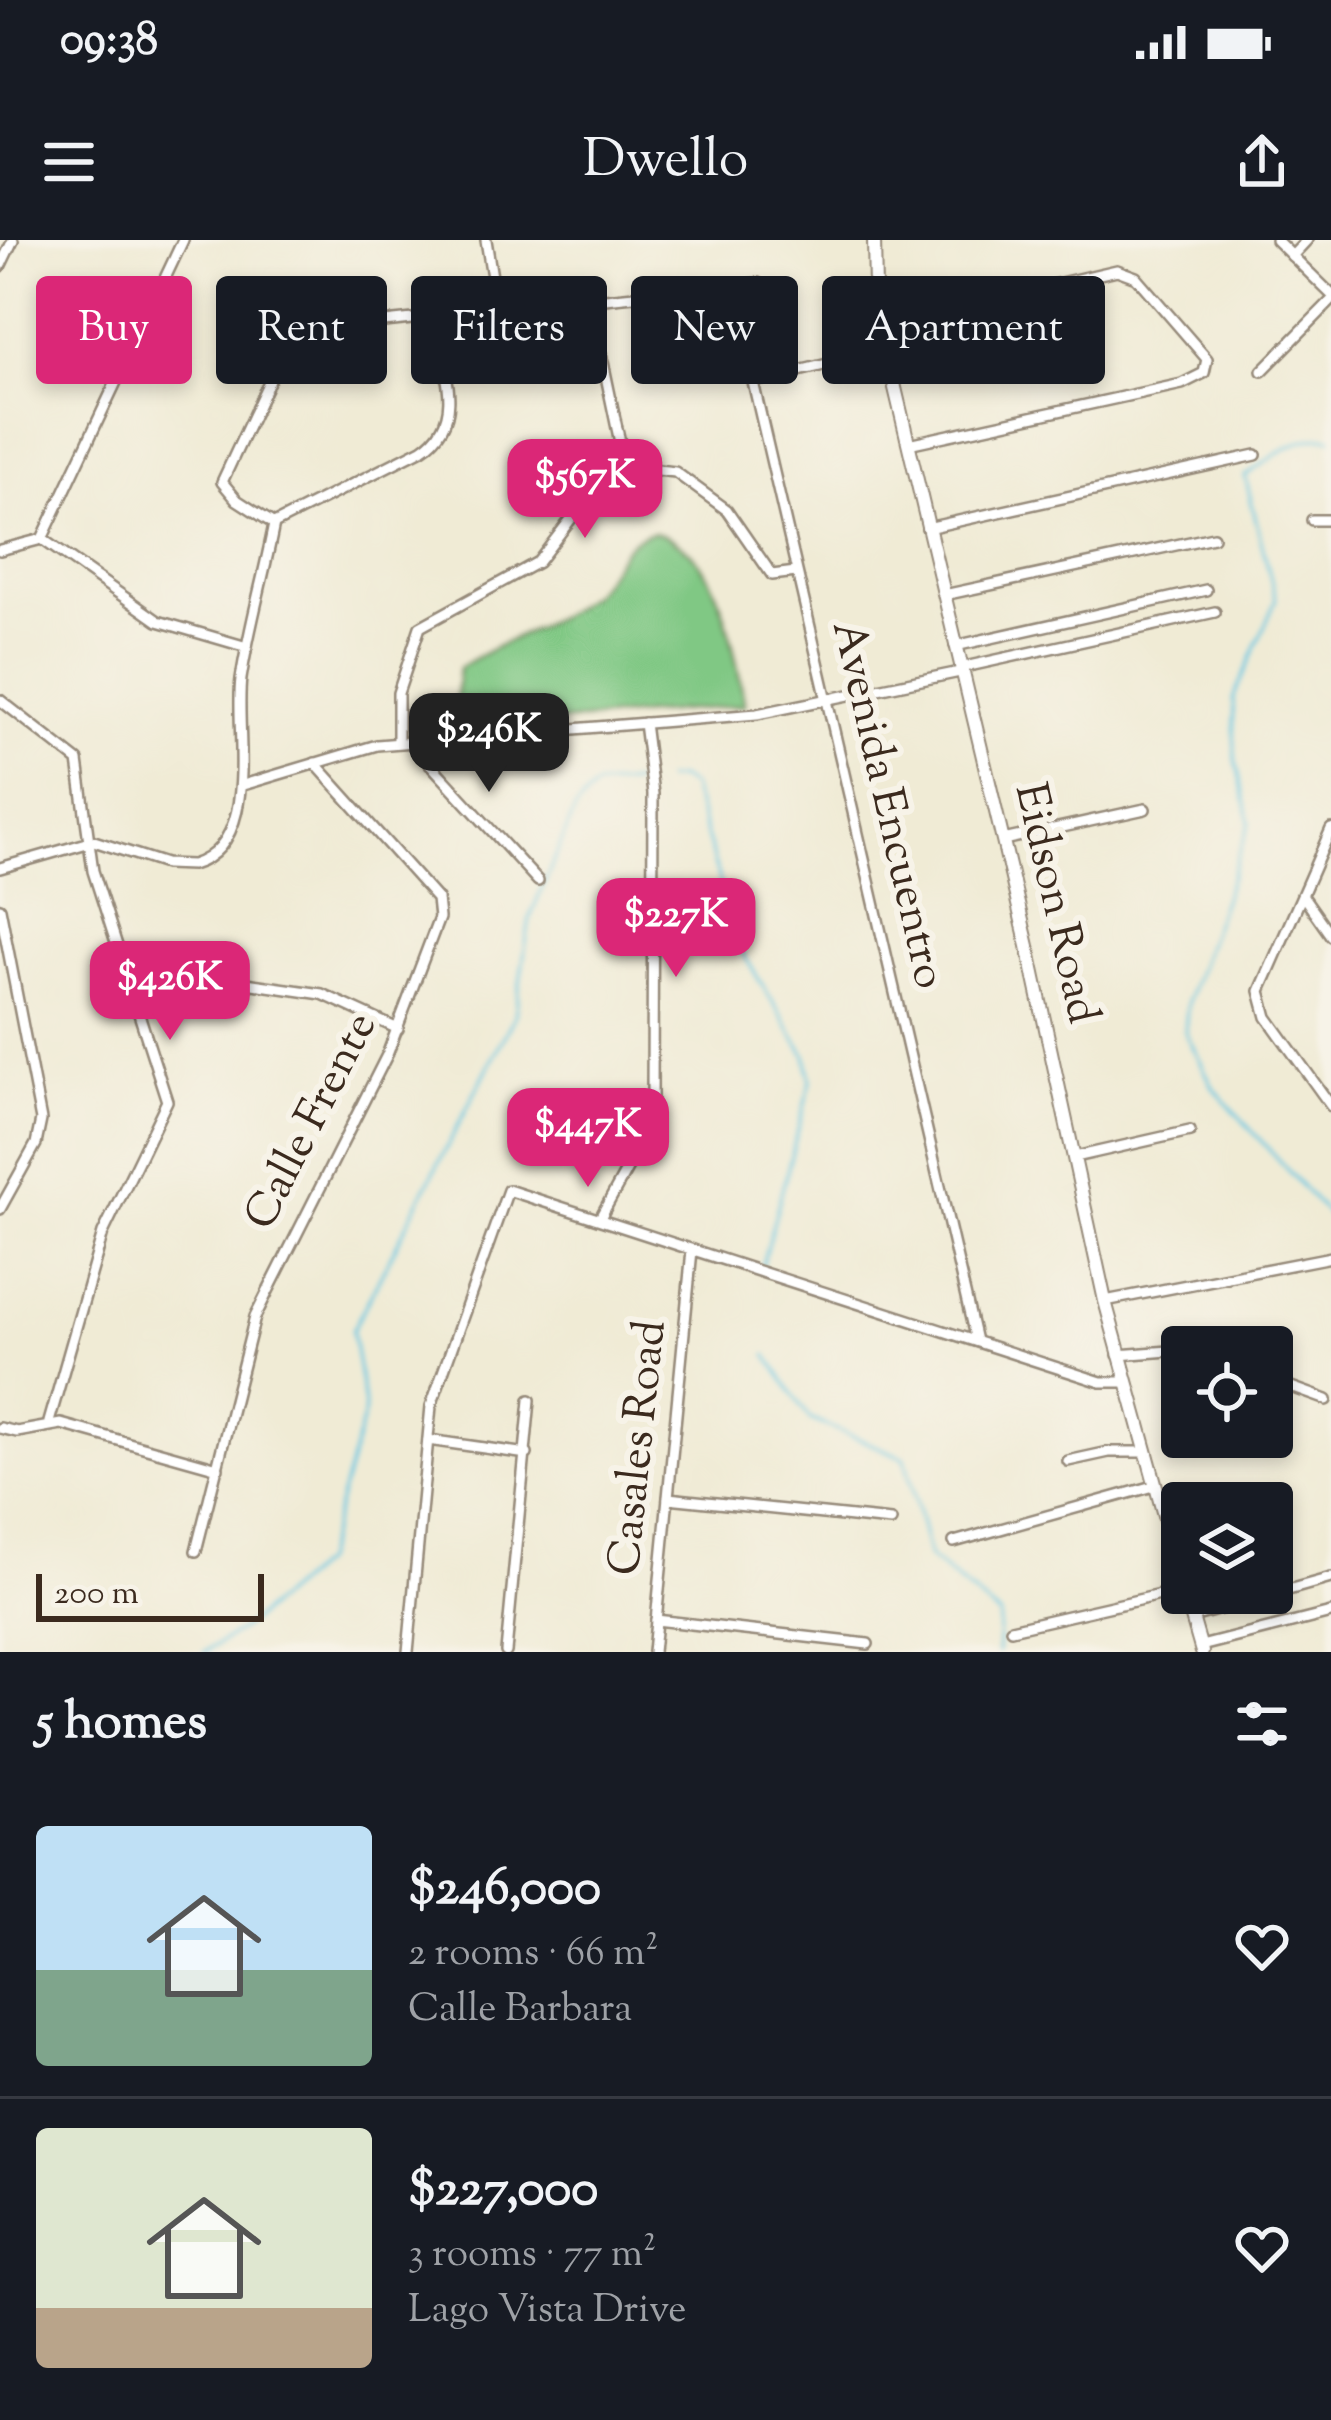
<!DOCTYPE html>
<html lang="en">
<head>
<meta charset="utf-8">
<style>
  :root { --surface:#171b24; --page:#242831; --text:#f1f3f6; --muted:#9ea1a6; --line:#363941; --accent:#db2777 }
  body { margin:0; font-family:"Sorts Mill Goudy",serif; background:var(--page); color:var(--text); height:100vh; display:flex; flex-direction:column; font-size:45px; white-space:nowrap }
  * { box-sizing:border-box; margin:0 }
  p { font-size:39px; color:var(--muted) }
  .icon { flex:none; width:66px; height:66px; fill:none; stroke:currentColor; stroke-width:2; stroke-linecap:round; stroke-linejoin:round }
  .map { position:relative; height:1412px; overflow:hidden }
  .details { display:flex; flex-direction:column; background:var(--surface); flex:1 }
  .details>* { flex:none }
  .top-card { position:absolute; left:36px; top:36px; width:1260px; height:108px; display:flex; gap:24px }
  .tools { position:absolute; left:1161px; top:1086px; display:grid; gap:24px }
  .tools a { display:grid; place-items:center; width:132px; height:132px; border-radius:12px; background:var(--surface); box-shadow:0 6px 18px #0003; font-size:60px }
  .scale { position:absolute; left:36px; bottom:30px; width:228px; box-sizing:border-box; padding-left:12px; border:6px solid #3b2a1e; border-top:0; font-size:33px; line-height:42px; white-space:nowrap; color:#3b2a1e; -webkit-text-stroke:9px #f7f3e8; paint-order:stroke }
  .price { position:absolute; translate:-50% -102px; padding:0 27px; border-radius:24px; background:var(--accent); color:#fff; font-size:39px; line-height:78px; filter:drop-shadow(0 3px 6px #0008) }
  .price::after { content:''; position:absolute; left:50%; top:72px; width:36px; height:27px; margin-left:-18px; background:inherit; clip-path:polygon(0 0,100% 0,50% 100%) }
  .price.on { background:#222; color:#fff }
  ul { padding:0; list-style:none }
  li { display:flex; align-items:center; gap:36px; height:300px; padding:0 36px }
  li+li { border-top:3px solid var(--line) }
  li span { display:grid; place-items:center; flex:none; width:336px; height:240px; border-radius:12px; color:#555 }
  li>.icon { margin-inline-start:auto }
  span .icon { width:144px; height:144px; fill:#fffc; stroke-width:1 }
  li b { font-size:51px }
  h2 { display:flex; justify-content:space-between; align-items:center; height:144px; padding:0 36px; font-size:51px }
  .pill { padding:0 42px; border-radius:12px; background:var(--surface); box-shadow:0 6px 18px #0003; font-size:42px; line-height:108px }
  .pill.on { background:var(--accent); color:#fff }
  .status { display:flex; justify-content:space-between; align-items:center; height:84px; padding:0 60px; background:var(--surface); direction:ltr }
  .status svg { height:33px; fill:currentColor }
  header { display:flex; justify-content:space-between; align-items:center; height:156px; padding:0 36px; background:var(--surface); font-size:54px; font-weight:600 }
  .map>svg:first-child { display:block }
</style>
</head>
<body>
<div class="status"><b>09:38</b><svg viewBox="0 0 49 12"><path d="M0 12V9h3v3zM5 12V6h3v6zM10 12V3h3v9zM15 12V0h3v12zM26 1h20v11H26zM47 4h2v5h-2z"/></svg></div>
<header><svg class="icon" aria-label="menu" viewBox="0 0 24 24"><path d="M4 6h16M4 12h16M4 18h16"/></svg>Dwello<svg class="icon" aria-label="share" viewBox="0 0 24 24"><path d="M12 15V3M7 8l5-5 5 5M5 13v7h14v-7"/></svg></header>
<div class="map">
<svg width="1331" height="1412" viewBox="0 0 1331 1412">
  <rect width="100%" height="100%" fill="#f7f3e8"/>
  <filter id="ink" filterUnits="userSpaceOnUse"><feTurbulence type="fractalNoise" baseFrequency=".00833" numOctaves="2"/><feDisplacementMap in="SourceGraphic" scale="24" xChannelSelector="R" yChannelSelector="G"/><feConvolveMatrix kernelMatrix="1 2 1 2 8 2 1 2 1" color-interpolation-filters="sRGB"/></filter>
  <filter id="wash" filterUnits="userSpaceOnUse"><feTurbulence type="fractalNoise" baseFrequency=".004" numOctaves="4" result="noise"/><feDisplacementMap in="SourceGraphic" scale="48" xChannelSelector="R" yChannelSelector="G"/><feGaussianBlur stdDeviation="2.7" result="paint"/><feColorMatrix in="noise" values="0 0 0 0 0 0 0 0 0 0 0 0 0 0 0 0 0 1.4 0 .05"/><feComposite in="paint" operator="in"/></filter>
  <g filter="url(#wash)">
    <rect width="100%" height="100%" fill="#f0ebd5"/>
    <!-- green -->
    <path fill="#80c884" stroke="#5e7951" stroke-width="3" d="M 654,292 C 723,310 732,406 745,465 L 453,492 L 459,428 C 500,400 552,387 590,355 C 615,334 619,297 654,292 Z"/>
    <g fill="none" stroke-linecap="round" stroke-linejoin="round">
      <!-- stream -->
      <g stroke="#64c7e2" stroke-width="3">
        <path d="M 1331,198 C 1302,191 1268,221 1245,236 L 1276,360 L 1233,459 L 1235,516 L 1250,583 L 1188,759 L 1185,791 L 1213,847 L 1331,979"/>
        <polyline points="665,540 679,539 691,546 740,709 806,815 811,841 762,1025"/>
        <polyline points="767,1115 810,1179 905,1218 929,1318 1000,1376 997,1412"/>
        <polyline points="204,1412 242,1389 322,1322 365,1171 352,1091 515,775 530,677 576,568 595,547 635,543"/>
      </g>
    </g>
  </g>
  <g filter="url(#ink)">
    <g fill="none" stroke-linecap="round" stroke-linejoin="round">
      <!-- minor casing -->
      <g stroke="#968a7a" stroke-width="14">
        <g id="minor">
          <polyline points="486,0 497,68"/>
          <polyline points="1276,0 1331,54"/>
          <polyline points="1292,16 1307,0"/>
          <polyline points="0,27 13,0"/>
          <polyline points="590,60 627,236"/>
          <polyline points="882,84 1117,30 1136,37 1207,119 1204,133 1182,144 908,204"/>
          <polyline points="1262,131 1331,61"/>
          <polyline points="753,142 886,110"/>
          <polyline points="1312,280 1331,280"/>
          <path d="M 274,284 L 422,209 C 471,177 440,121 430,74"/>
          <polyline points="927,288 1256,215"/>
          <polyline points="42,299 158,381 247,407"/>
          <polyline points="0,310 42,299 183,0"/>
          <polyline points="944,355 1213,297"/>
          <polyline points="955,406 1206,350"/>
          <polyline points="960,428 1215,372"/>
          <polyline points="0,460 78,521 93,631 167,861 103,993 49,1182"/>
          <polyline points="409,501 538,641"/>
          <polyline points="398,502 398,453 420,387 538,322 587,258 649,229 675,232 727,270 772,335 796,332"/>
          <polyline points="243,545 377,505 757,474 960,432"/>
          <polyline points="1331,589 1260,751 1267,777 1331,866"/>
          <polyline points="1003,600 1145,569"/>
          <path d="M 0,628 L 94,601 L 165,624 L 192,625 C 263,604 234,491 241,439 C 249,387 264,336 274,284 L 237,260 L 222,242 L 287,103 L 298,91 L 758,43 L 753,142 L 976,1101"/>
          <polyline points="1303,656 1331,696"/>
          <polyline points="0,668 41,880 36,904 0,969"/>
          <polyline points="120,715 161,717 239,742 322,754 398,789"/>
          <polyline points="1075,917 1190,891"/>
          <polyline points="600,978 643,900 652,864 653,554 644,483"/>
          <polyline points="1105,1061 1331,1017"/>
          <polyline points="1118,1115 1182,1110"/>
          <polyline points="1272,1140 1327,1160"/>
          <polyline points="0,1188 17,1192 61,1184 218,1228"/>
          <polyline points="428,1200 527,1214"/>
          <polyline points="1068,1221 1109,1212 1144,1212"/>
          <polyline points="668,1258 891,1281"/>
          <polyline points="954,1302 1154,1246"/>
          <polyline points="196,1311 255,1077 387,815 439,678 437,659 315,523"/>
          <polyline points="1192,1377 1331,1338"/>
          <polyline points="656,1380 868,1404"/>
          <polyline points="1011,1389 1182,1350"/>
          <polyline points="1201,1406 1331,1373"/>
          <polyline points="408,1412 431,1166 508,950 1101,1142 1125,1142"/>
          <polyline points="506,1412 530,1160"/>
          <polyline points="653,1412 692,1010"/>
        </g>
      </g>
      <!-- tertiary casing -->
      <g stroke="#968a7a" stroke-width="16">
        <g id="tertiary">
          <polyline points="874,0 875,49 886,110 1028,706 1105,1061 1182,1341"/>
          <polyline points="1185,1353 1202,1412"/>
        </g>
      </g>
      <!-- minor -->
      <use href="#minor" stroke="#fff" stroke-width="9"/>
      <!-- tertiary -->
      <use href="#tertiary" stroke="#fff" stroke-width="12"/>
    </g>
  </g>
  <g text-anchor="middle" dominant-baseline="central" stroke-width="12" stroke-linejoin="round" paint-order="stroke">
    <!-- street labels -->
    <g font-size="45" fill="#3b2a1e" stroke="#f7f3e8">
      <text transform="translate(886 565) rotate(77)">Avenida Encuentro</text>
      <text transform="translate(1054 664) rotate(77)">Eidson Road</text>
      <text transform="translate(313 882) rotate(-63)">Calle Frente</text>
      <text transform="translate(640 1208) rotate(-84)">Casales Road</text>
    </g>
  </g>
</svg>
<div class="tools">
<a><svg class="icon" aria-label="locate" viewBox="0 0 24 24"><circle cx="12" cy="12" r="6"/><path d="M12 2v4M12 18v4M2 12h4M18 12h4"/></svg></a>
<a><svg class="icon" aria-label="layers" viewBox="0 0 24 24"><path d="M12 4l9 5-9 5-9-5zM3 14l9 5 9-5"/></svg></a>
</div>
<div class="scale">200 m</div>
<b class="price" style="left:585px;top:301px">$567K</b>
<b class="price on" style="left:489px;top:555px">$246K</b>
<b class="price" style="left:676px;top:740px">$227K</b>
<b class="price" style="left:170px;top:803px">$426K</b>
<b class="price" style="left:588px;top:950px">$447K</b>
<div class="top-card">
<a class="pill on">Buy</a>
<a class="pill">Rent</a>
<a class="pill">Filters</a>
<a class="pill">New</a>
<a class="pill">Apartment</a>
</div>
</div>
<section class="details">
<h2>5 homes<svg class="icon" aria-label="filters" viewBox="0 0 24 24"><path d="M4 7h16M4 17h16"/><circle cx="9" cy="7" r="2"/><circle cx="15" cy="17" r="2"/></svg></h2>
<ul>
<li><span style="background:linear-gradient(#bfe0f5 60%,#7fa58c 0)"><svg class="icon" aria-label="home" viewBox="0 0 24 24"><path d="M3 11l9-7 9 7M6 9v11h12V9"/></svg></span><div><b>$246,000</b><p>2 rooms · 66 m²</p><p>Calle Barbara</p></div><svg class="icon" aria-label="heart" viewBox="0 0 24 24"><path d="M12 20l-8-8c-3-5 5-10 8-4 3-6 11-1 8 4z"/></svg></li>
<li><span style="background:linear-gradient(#dfe7d0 75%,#b9a48a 0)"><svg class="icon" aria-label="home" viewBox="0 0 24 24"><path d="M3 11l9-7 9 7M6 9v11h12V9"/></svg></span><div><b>$227,000</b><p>3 rooms · 77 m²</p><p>Lago Vista Drive</p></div><svg class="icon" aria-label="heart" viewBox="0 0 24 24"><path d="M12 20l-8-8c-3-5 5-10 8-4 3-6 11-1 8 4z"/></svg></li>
</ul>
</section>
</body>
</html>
